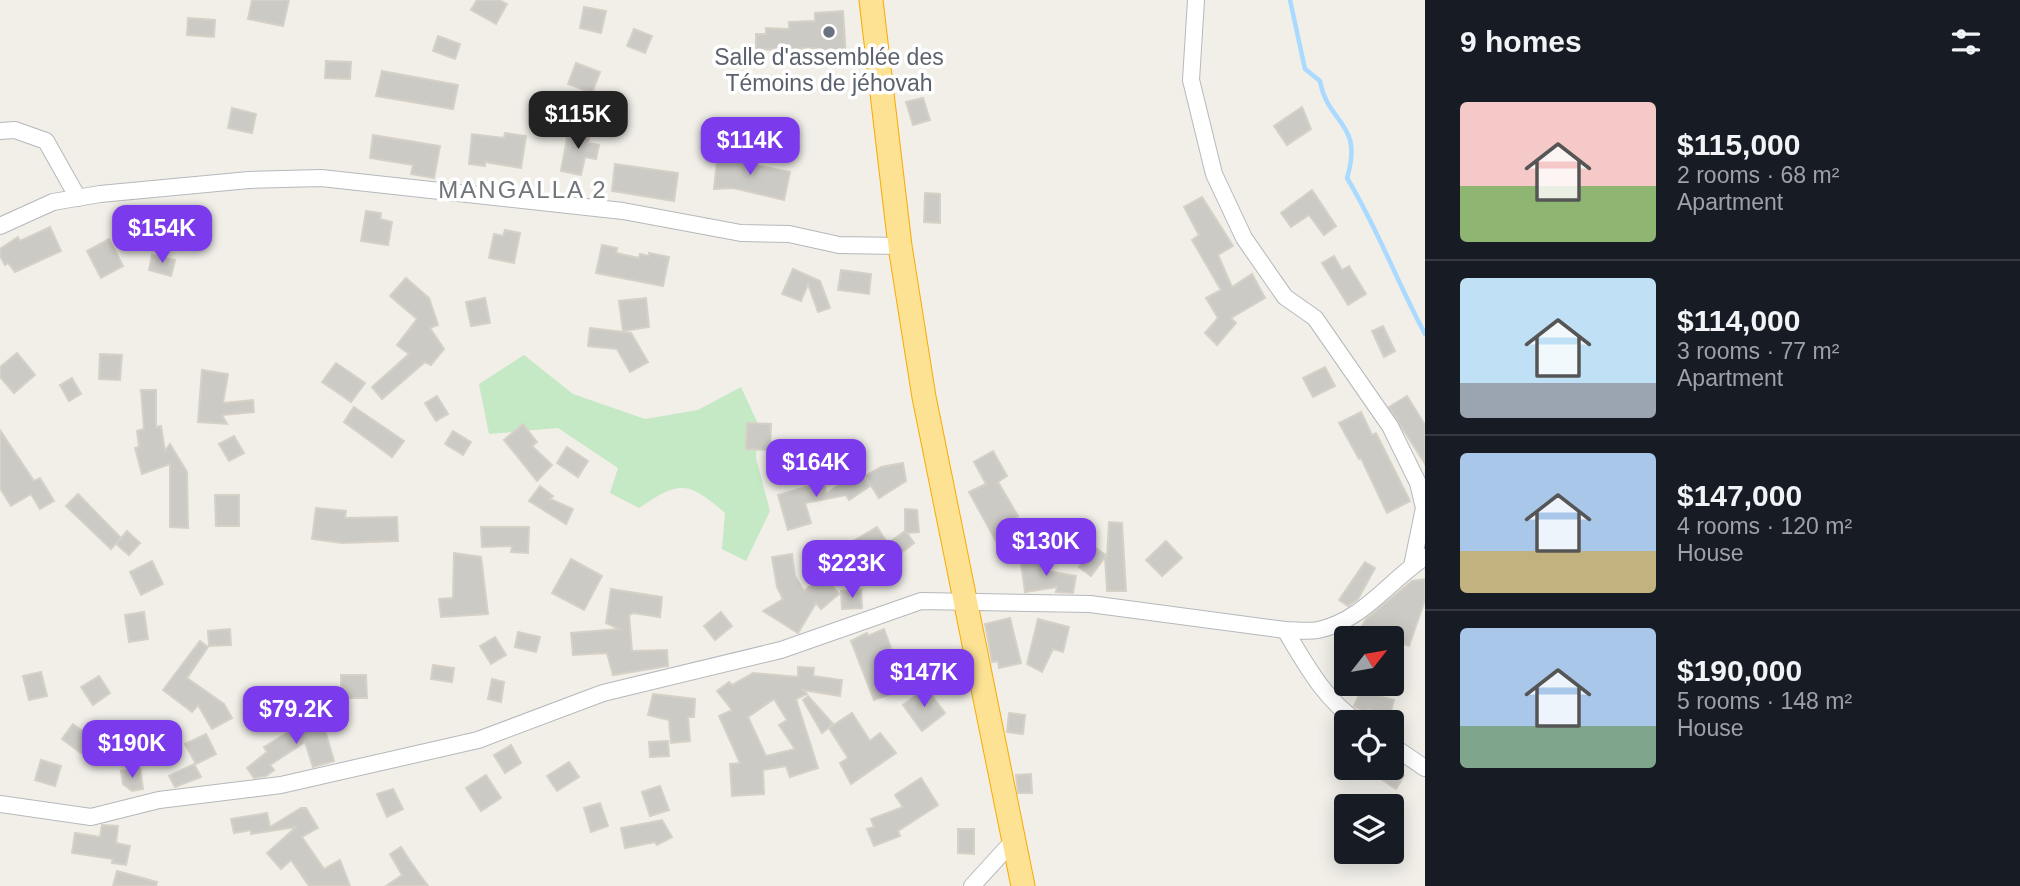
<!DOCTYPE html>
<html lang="en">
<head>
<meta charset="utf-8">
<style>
  :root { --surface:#171b24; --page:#242831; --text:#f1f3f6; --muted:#9ea1a6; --line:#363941; --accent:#7c3aed }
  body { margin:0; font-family:Arial,sans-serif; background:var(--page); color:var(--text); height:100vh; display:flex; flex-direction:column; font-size:26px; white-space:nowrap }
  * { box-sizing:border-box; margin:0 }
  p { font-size:23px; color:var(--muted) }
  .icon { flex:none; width:38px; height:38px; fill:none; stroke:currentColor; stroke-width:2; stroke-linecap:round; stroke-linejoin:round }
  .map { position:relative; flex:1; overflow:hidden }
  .details { display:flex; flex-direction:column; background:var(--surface); width:595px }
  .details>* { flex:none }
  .needle { width:46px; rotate:59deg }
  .buttons { position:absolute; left:1334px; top:626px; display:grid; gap:14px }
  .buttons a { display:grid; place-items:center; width:70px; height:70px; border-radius:7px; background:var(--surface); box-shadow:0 4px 18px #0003; font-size:35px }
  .price { position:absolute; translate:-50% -60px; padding:0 16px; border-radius:14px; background:var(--accent); color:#fff; font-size:23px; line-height:46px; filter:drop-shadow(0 2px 4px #0008) }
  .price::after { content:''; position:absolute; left:50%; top:42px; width:21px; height:16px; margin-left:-10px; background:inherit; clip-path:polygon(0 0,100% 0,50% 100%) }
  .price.on { background:#222; color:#fff }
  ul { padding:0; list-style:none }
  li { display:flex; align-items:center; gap:21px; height:175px; padding:0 35px }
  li+li { border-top:2px solid var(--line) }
  li span { display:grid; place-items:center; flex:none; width:196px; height:140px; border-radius:7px; color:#555 }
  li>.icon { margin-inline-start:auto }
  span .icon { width:84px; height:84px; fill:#fffc; stroke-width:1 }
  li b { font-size:30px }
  h2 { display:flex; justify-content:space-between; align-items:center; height:84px; padding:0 35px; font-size:30px }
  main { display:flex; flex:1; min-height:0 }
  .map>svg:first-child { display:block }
</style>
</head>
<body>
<main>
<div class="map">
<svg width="1425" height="886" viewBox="0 0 1425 886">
  <rect width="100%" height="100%" fill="#f1efe8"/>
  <!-- green -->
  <path fill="#c5e8c5" d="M 524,355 L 573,394 L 645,419 L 698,410 L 741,387 L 758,424 L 756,458 L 770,511 L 746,561 L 722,549 L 725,513 C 688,481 680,480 639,508 L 610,493 L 618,468 L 558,428 L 489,434 L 479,384 Z"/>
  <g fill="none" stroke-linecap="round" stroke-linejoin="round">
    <!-- stream -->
    <path stroke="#aadaff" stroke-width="4.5" d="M 1290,0 L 1305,69 L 1320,81 C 1328,125 1364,122 1347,178 C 1377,227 1397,282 1425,334"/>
  </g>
  <!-- building -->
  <g fill="#cccac5" stroke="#d6d1c6" stroke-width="2" fill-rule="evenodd">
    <polygon points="252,0 289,0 283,26 248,19"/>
    <polygon points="477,0 499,0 507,4 496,24 471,10"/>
    <polygon points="584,7 606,11 601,33 580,28"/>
    <polygon points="843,11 846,56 818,58 817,48 756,50 756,34 766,34 766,28 789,29 789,22 815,21 815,13"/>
    <polygon points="188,18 215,20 214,37 187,35"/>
    <polygon points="634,29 652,36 645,53 627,46"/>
    <polygon points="438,36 460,44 455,59 433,51"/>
    <polygon points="326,61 351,62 350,79 325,78"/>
    <polygon points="576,63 600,72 592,93 568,84"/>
    <polygon points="382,71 458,85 453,109 376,96"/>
    <polygon points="923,98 930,120 913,125 906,102"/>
    <polygon points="1302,107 1311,129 1287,145 1274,126"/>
    <polygon points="232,108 256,114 252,133 228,128"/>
    <polygon points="569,127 590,131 588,143 599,145 596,159 585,157 581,175 561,171"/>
    <polygon points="505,133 526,136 521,168 485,162 485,166 469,164 472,134 504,138"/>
    <polygon points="373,135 440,146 434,178 411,174 413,165 370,158"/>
    <polygon points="718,152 737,154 736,161 790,172 784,200 733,188 714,189"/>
    <polygon points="615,164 678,173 674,201 612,191"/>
    <polygon points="1312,190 1336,226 1324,235 1309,215 1291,227 1281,213"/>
    <polygon points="925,193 940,194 940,223 924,222"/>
    <polygon points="1202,197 1233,246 1218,255 1232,287 1252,274 1265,298 1231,318 1236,323 1217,345 1205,333 1218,318 1206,298 1221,290 1192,240 1199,235 1184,207"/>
    <polygon points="366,211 381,213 380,219 392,222 388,245 361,241"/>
    <polygon points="50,227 61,251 15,272 8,263 5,265 0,256 0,249 18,237 20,241"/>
    <polygon points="505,230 520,233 514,263 489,258 494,234 503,236"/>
    <polygon points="109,239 123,266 101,278 87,251"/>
    <polygon points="602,245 617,248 616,253 639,258 640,254 649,256 649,253 669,257 663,286 596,273"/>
    <polygon points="152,255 175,260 171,276 149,270"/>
    <polygon points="1334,256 1342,270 1349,266 1366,294 1348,305 1322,263"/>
    <polygon points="793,269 820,281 830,308 818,312 808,284 801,301 782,294"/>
    <polygon points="841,270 871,274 869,294 838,290"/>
    <polygon points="406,278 429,298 438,325 430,328 444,349 431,365 425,362 382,399 372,387 409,354 397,345 417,319 390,296"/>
    <polygon points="485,298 490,323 471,326 466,302"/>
    <polygon points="646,298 649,327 623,331 619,301"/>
    <polygon points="1383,326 1395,351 1384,357 1372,331"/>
    <polygon points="590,328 631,333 648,362 630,372 617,349 588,346"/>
    <polygon points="17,353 35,375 14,393 0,377 0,367"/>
    <polygon points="100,354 122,355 120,380 99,379"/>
    <polygon points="336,363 365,383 351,402 322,382"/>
    <polygon points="1325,367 1335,386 1313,397 1303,378"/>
    <polygon points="202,370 228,374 223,403 253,400 254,412 222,415 227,424 198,422"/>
    <polygon points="72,378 81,394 69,401 60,385"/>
    <polygon points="141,390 156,390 156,427 161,426 165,451 170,444 187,472 188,528 170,527 170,464 142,474 135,448 139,447 137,431 144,429"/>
    <polygon points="437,396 448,414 436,421 425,403"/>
    <polygon points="1407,396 1425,425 1425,464 1389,407"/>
    <polygon points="354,407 404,441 392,457 344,422"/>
    <polygon points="1361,412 1372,435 1376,433 1410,501 1387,513 1361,458 1359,459 1339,423"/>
    <polygon points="747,423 771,424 770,450 746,449"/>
    <polygon points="523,424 537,442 532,446 552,465 537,481 504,440"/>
    <polygon points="0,430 34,481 40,478 54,501 40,509 31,494 11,506 0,488"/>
    <polygon points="453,431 471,442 463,455 445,444"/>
    <polygon points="234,436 244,453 229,461 219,444"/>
    <polygon points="567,447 588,461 578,477 557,463"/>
    <polygon points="790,447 790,451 798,450 800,469 778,472 776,449"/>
    <polygon points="993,451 1007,476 998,482 1018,516 1006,524 1022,556 1008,563 969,492 986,484 974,462"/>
    <polygon points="903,463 906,481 879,498 865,476 881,467"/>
    <polygon points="861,472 870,486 849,500 846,495 805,503 811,523 788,530 778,495 824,482 826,493"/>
    <polygon points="540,486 553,496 550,499 573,509 566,524 529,501"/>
    <polygon points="78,494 121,538 111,549 66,506"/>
    <polygon points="215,495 239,495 239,526 216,526"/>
    <polygon points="316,508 346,511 345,518 397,517 398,541 342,543 312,539"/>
    <polygon points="905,509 917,510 919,532 907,533 914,543 897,556 887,544 905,531"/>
    <polygon points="1109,522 1122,523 1126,591 1107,591 1105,557 1091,576 1079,567 1083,561 1074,549 1085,540 1107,556"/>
    <polygon points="481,527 529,527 528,553 511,552 512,546 482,547"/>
    <polygon points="877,527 886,541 864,555 855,540"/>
    <polygon points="127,531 140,543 129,555 116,544"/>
    <polygon points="1166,541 1182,558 1162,576 1146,560"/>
    <polygon points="454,553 481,557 488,614 441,617 439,599 453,598"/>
    <polygon points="792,554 795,576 804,591 823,575 839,594 821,609 816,603 798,633 763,611 783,599 777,587 772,557"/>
    <polygon points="571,559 602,576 584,610 552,593"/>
    <polygon points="1046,559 1048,571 1076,576 1073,593 1056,592 1057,587 1025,592 1021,563"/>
    <polygon points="152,561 163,584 141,595 130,572"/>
    <polygon points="1365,562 1375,568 1358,599 1348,606 1339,600"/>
    <polygon points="1425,579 1425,600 1409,646 1391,639 1381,639 1361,628 1366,619 1412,581"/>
    <polygon points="611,589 662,597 660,617 633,613 629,615 632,651 667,650 668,666 613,675 607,653 573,655 571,633 619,629 606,623"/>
    <polygon points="861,590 862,608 842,609 841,591"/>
    <polygon points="144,612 148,639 129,642 125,615"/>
    <polygon points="721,612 732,626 715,640 704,626"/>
    <polygon points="1010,618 1021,663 999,668 998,661 992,662 985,624"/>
    <polygon points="1038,619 1069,627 1063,652 1053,649 1042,672 1027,664"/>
    <polygon points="230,629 231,645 209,646 208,631"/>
    <polygon points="884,629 891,648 883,651 899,691 874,700 851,641 867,633 868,636"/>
    <polygon points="518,632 540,637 536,652 515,647"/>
    <polygon points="495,637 506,655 491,664 480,646"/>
    <polygon points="200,641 208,647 187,678 224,704 232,718 212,729 198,705 192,712 163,690"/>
    <polygon points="433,665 454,668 452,682 431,679"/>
    <path d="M 798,667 L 814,668 L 813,676 L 842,680 L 840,696 L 803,690 L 807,694 L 796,699 L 818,768 L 790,777 L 786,766 L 763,770 L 764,794 L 732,796 L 730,764 L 740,763 L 719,716 L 732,710 L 717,691 L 729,682 L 732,685 L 753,673 L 798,677 ZM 774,699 L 787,720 L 779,725 L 795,749 L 766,756 L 748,717 Z"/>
    <polygon points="41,672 47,696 29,700 23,676"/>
    <polygon points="341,675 366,675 367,698 341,698"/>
    <polygon points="99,676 110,693 93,705 81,687"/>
    <polygon points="492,679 504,682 501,702 488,699"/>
    <polygon points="1363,686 1376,693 1374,695 1394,700 1390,715 1368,709 1366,712 1354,706"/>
    <polygon points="926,688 945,713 922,731 903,705"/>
    <polygon points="653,694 695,699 694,717 688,717 690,741 671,743 669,720 648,715"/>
    <polygon points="808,696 833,724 822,733 803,700"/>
    <polygon points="312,710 325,730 334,761 313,767 305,742 270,765 274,770 266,776 254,778 247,768 267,752 264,747 305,722 301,716"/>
    <polygon points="852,713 870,741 880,733 896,753 851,784 840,763 848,758 829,728"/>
    <polygon points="1009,713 1025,715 1023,734 1007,732"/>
    <polygon points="73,724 92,738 81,753 62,739"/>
    <polygon points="206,734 216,754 196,764 185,744"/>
    <polygon points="668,741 669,756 650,757 649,742"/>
    <polygon points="511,745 521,763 505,773 494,755"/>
    <polygon points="41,760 61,766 55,786 35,780"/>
    <polygon points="569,762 579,777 557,791 547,776"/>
    <polygon points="194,764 201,777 175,787 169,776"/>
    <polygon points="1365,768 1393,768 1404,776 1396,789"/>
    <polygon points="140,769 143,789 132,791 123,784 121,771"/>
    <polygon points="1031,774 1032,793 1018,793 1016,775"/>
    <polygon points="486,775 501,798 481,811 466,788"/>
    <polygon points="921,778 938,805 898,831 900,836 874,846 867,829 874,827 871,819 903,807 895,795"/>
    <polygon points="660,786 669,810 650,816 642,792"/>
    <polygon points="393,789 403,809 387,817 377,794"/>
    <polygon points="600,803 608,826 591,832 584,808"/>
    <polygon points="301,808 306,808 318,828 302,837 324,869 340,860 350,886 309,886 291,860 281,869 267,853 296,827 251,834 251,830 234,833 231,819 267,813 270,827"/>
    <polygon points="662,820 672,837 657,845 655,842 625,848 621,828"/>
    <polygon points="102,825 118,826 116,843 130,846 126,865 112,863 113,859 72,853 75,833 100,837"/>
    <polygon points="958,829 974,829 974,854 958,853"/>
    <polygon points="401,847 410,861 428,886 386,886 402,875 390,854"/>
    <polygon points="117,871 157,882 156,886 113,886"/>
  </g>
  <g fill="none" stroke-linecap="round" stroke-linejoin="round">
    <!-- minor casing -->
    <g stroke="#b5b8bc" stroke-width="18">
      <g id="minor">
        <polyline points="1196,0 1191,80 1214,174 1244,238 1285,297 1315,318 1390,426 1418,483 1424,508 1412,566"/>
        <polyline points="0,131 15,130 46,141 78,198"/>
        <polyline points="0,226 53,202 100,194 249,180 321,178 623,211 741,233 789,234 839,245 900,246"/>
        <path d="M 1285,630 C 1306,665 1324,699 1359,723"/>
        <polyline points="1391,745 1425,768"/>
        <path d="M 0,804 L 91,817 L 159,800 L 281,785 L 478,740 L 603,693 L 781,650 L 921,601 L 1090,604 L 1285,630 C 1296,630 1308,632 1318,630 C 1362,621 1389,581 1425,557"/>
        <polyline points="972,886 1015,839"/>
      </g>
    </g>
    <!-- highway casing -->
    <g stroke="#f9ab00" stroke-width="25">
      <polyline id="highway" points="871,0 900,246 924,397 1023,886"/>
    </g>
    <!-- minor -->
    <use href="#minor" stroke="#fff" stroke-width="16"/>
    <!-- highway -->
    <use href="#highway" stroke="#fde293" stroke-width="23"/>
  </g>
  <!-- markers -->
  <circle fill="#6b7280" stroke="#fff" stroke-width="2.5" cx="829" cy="32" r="7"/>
  <g text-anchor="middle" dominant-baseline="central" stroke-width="7" stroke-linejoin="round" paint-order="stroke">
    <!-- worship labels -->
    <g font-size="23" fill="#5b616d" stroke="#fff">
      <text x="829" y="57">Salle d'assemblée des<tspan x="829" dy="26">Témoins de jéhovah</tspan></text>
    </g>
    <!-- neighbourhood labels -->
    <g font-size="24" letter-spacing="2" fill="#70757a" stroke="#fff">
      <text x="523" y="189">MANGALLA 2</text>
    </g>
  </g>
</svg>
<div class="buttons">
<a><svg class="needle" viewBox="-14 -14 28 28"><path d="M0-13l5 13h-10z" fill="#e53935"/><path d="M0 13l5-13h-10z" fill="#9ea1a6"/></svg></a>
<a><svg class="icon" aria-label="locate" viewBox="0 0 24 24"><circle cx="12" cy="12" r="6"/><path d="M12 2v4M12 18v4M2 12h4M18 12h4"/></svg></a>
<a><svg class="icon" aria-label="layers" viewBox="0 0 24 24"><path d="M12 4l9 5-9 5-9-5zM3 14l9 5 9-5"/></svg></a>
</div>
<b class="price on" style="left:578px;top:151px">$115K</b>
<b class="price" style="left:750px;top:177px">$114K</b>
<b class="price" style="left:162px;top:265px">$154K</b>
<b class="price" style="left:816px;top:499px">$164K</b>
<b class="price" style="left:1046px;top:578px">$130K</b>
<b class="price" style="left:852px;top:600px">$223K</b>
<b class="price" style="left:924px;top:709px">$147K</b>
<b class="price" style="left:296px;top:746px">$79.2K</b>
<b class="price" style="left:132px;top:780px">$190K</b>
</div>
<section class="details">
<h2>9 homes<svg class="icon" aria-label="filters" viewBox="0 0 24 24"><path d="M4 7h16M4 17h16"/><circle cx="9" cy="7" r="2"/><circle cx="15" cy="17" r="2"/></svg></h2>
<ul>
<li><span style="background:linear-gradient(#f6c9c9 60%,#8fb573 0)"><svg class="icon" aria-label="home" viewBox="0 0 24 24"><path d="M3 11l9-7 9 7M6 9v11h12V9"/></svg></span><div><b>$115,000</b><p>2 rooms · 68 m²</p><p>Apartment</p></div></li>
<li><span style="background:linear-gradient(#bfe0f5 75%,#9aa5b1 0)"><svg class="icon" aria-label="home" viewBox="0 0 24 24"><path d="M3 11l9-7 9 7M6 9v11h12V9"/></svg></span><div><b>$114,000</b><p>3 rooms · 77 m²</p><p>Apartment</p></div></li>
<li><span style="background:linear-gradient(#a9c7e8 70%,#c2b280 0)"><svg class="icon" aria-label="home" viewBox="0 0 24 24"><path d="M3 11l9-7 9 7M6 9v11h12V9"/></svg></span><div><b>$147,000</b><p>4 rooms · 120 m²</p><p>House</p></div></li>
<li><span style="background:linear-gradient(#a9c7e8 70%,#7fa58c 0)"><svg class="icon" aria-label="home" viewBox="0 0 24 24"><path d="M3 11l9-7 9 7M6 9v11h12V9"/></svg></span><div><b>$190,000</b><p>5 rooms · 148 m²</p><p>House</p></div></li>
</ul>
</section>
</main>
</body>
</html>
